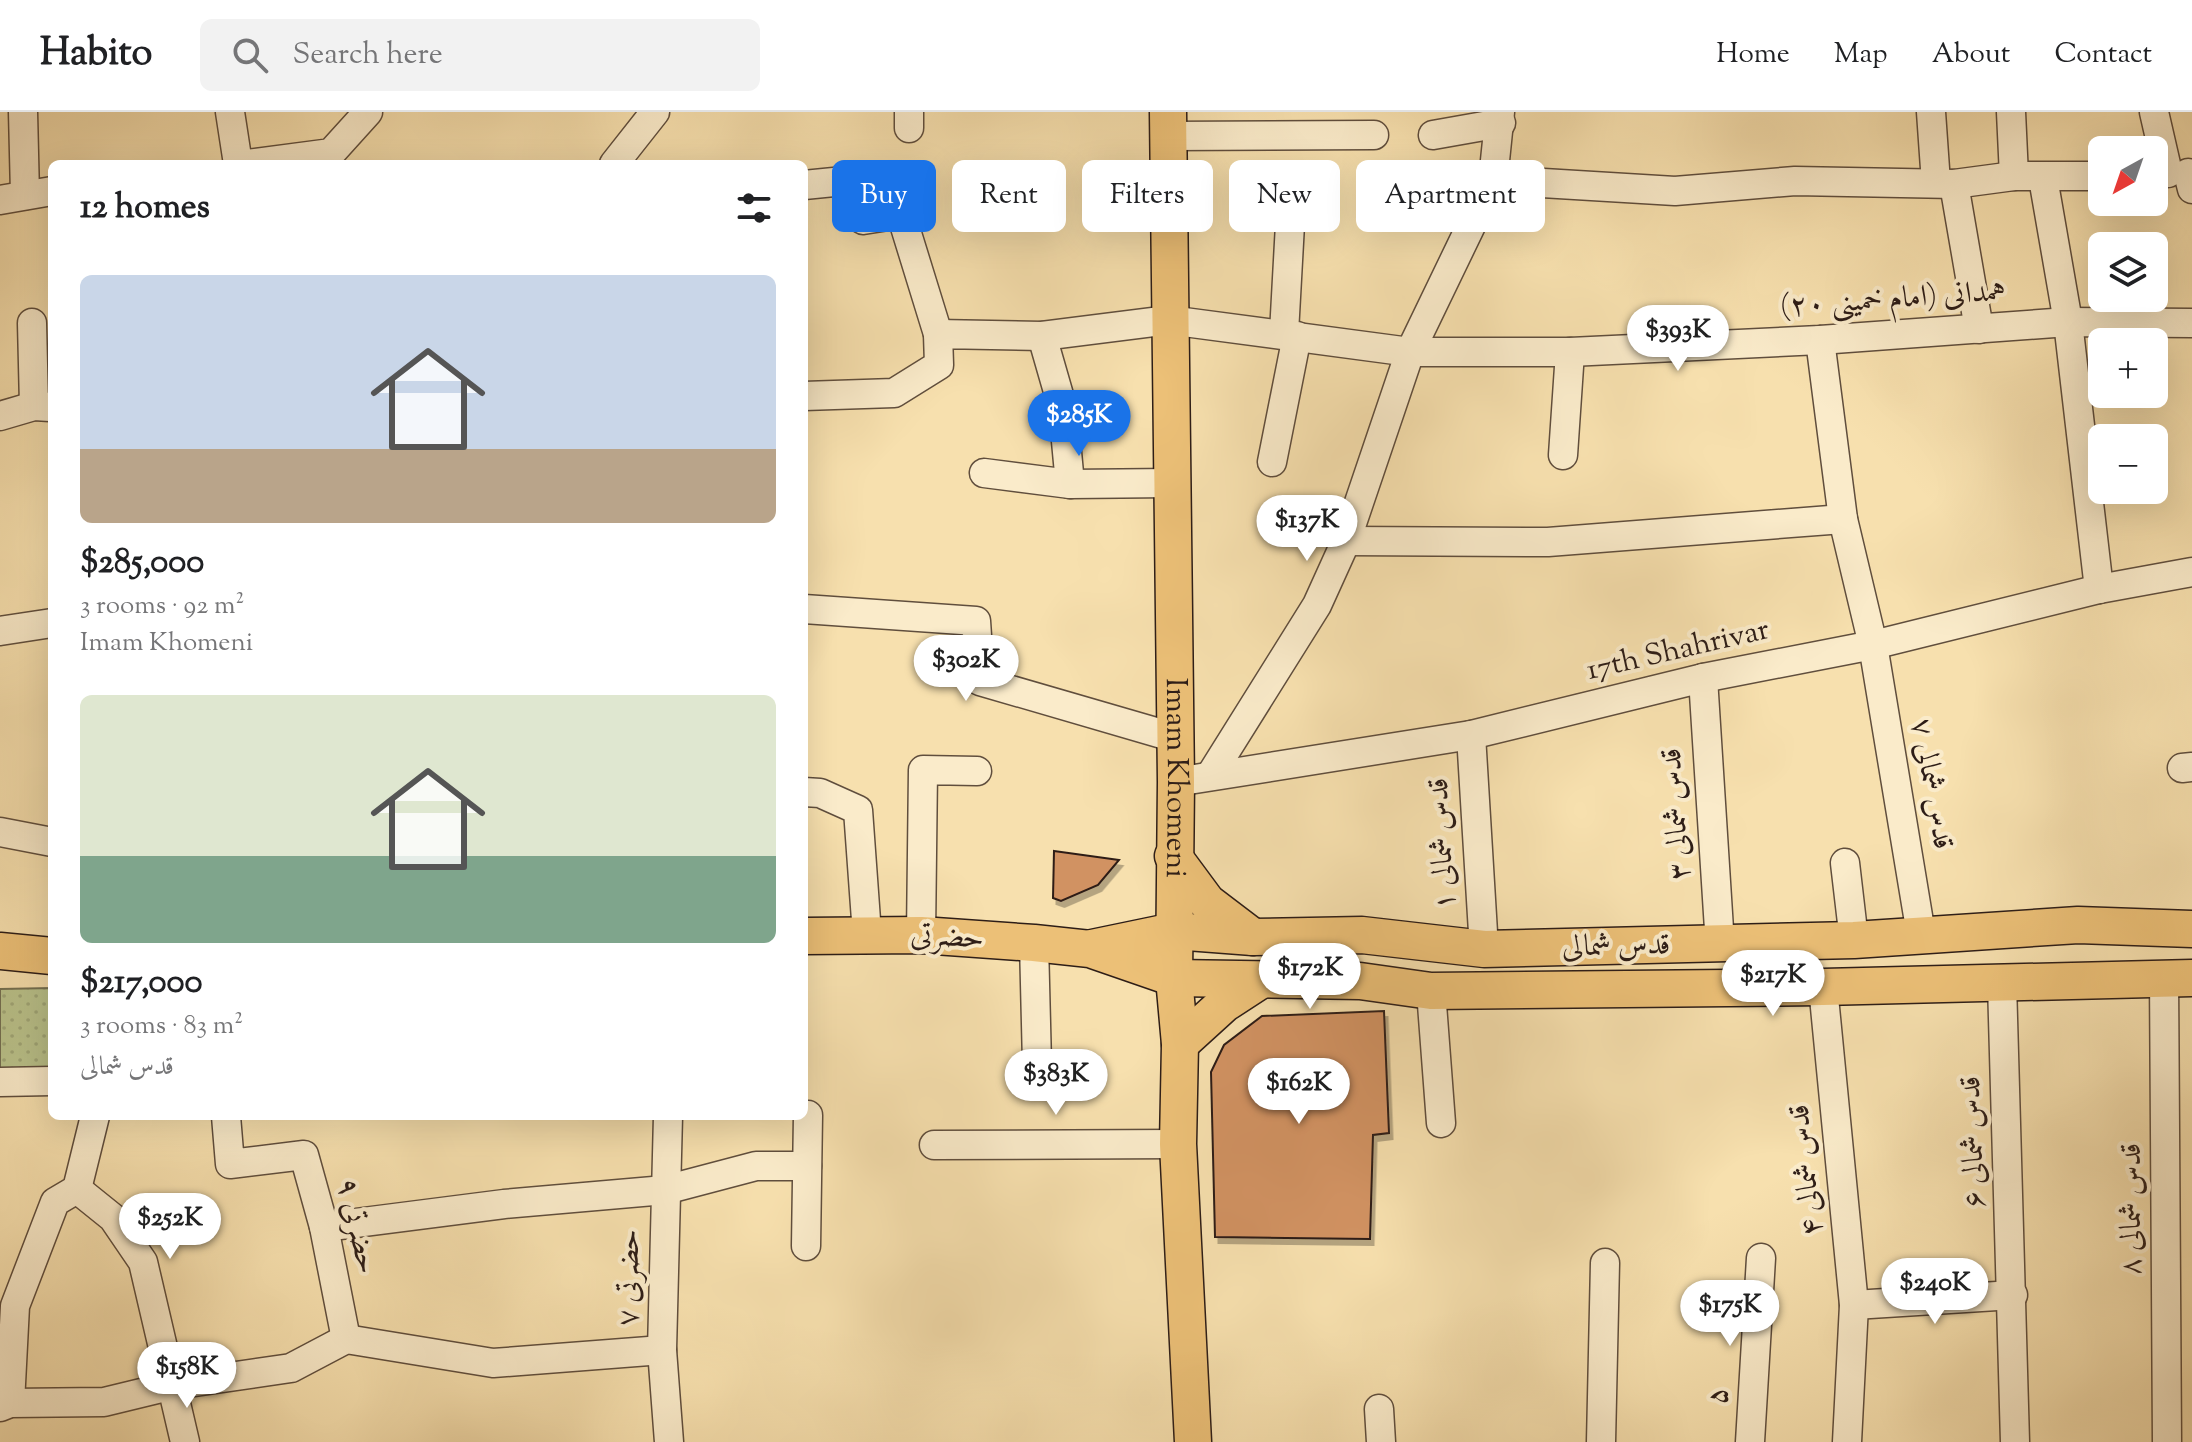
<!DOCTYPE html>
<html lang="en">
<head>
<meta charset="utf-8">
<style>
  :root { --surface:#fff; --page:#f2f2f2; --text:#202124; --muted:#757577; --line:#e0e0e0; --accent:#1a73e8 }
  body { margin:0; font-family:"Sorts Mill Goudy",Amiri,serif; background:var(--page); color:var(--text); height:100vh; display:flex; flex-direction:column; font-size:30px; white-space:nowrap }
  * { box-sizing:border-box; margin:0 }
  p { font-size:26px; color:var(--muted) }
  .icon { flex:none; width:44px; height:44px; fill:none; stroke:currentColor; stroke-width:2; stroke-linecap:round; stroke-linejoin:round }
  .map { position:relative; flex:1; overflow:hidden }
  .sheet { position:absolute; left:48px; top:48px; width:760px; height:960px; display:flex; flex-direction:column; background:var(--surface); border-radius:12px; box-shadow:0 8px 32px #0002 }
  .sheet>* { flex:none }
  .guide { position:absolute; left:832px; top:48px; width:760px; height:72px; display:flex; gap:16px }
  .needle { width:52px; rotate:220deg }
  .tools { position:absolute; left:2088px; top:24px; display:grid; gap:16px }
  .tools a { display:grid; place-items:center; width:80px; height:80px; border-radius:12px; background:var(--surface); box-shadow:0 8px 32px #0002; font-size:40px }
  .price { position:absolute; translate:-50% -68px; padding:0 18px; border-radius:28px; background:#fff; color:#222; font-size:26px; line-height:52px; filter:drop-shadow(0 2px 4px #0008) }
  .price::after { content:''; position:absolute; left:50%; top:48px; width:24px; height:18px; margin-left:-12px; background:inherit; clip-path:polygon(0 0,100% 0,50% 100%) }
  .price.selected { background:var(--accent); color:#fff }
  ul { padding:0; list-style:none }
  li { display:grid; align-content:center; gap:16px; height:424px; padding:0 32px }
  li span { display:grid; place-items:center; height:248px; border-radius:12px; color:#555 }
  li>.icon { margin-inline-start:auto }
  span .icon { width:144px; height:144px; fill:#fffc; stroke-width:1 }
  li b { font-size:34px }
  h2 { display:flex; justify-content:space-between; align-items:center; height:96px; padding:0 32px; font-size:34px }
  .pill { padding:0 28px; border-radius:12px; background:var(--surface); box-shadow:0 8px 32px #0002; font-size:28px; line-height:72px }
  .pill.selected { background:var(--accent); color:#fff }
  header { display:flex; align-items:center; gap:48px; box-sizing:border-box; height:112px; padding:0 40px; background:var(--surface); border-bottom:2px solid var(--line) }
  header strong { font-size:38px }
  nav { display:flex; gap:44px; margin-inline-start:auto; font-size:28px }
  .search { width:560px; height:72px; background:var(--page); display:flex; align-items:center; gap:20px; box-sizing:border-box; padding:0 28px; border-radius:12px; color:var(--muted); font-size:30px }
  .map>svg:first-child { display:block }
</style>
</head>
<body>
<header>
<strong>Habito</strong>
<div class="search"><svg class="icon" aria-label="search" viewBox="0 0 24 24"><circle cx="10" cy="10" r="6"/><path d="M15 15l6 6"/></svg>Search here</div>
<nav><a>Home</a><a>Map</a><a>About</a><a>Contact</a></nav>
</header>
<div class="map">
<svg width="2192" height="1330" viewBox="0 0 2192 1330">
  <defs>
    <pattern id="park-dots" width="8" height="8" patternUnits="userSpaceOnUse" patternTransform="scale(2)"><rect width="8" height="8" fill="#bac38c"/><path d="M2 2h.1M6 6h.1" fill="none" stroke="#a0a778" stroke-width="1.8" stroke-linecap="round"/></pattern>
    <filter id="shadow"><feDropShadow dx="3.5" dy="6" stdDeviation="0" flood-color="#0004"/></filter>
  </defs>
  <rect width="100%" height="100%" fill="#f7e0ae"/>
  <filter id="stains"><feTurbulence type="fractalNoise" baseFrequency=".0025" numOctaves="4"/><feColorMatrix values="0 0 0 0 .2 0 0 0 0 .09 0 0 0 0 .02 0 0 0 .5 -.17"/></filter>
  <radialGradient id="worn" r=".72"><stop offset=".6" stop-color="#630" stop-opacity="0"/><stop offset="1" stop-color="#630" stop-opacity=".3"/></radialGradient>
  <!-- park -->
  <polygon fill="url(#park-dots)" stroke="#747052" stroke-width="2" points="52,876 52,964 0,966 0,877"/>
  <!-- building -->
  <g fill="#d19262" stroke="#2d1d17" stroke-width="2" filter="url(#shadow)">
    <polygon points="1054,739 1119,748 1098,773 1061,789 1053,786"/>
    <polygon points="1384,899 1389,1021 1373,1023 1370,1127 1215,1125 1211,960 1224,933 1262,904"/>
  </g>
  <g fill="none" stroke-linecap="round" stroke-linejoin="round">
    <!-- minor casing -->
    <g stroke="#604e3d" stroke-width="31">
      <g id="minor">
        <polyline points="23,0 25,83"/>
        <polyline points="230,0 238,52"/>
        <polyline points="1931,0 1936,71"/>
        <polyline points="2011,0 2014,64"/>
        <polyline points="2154,0 2168,61"/>
        <polyline points="909,16 909,0"/>
        <polyline points="1433,23 1501,11"/>
        <polyline points="1168,24 1374,23"/>
        <polyline points="247,52 331,41 368,0"/>
        <polyline points="614,52 655,0"/>
        <polyline points="2188,61 2192,77"/>
        <polyline points="2043,66 2068,210 2099,477"/>
        <polyline points="1493,68 1675,79 1795,69 1954,72 2014,64 2102,64"/>
        <polyline points="1954,72 1979,217"/>
        <polyline points="804,73 844,69"/>
        <polyline points="1423,84 1481,95"/>
        <polyline points="0,88 52,79"/>
        <polyline points="863,108 901,102 938,222"/>
        <polyline points="32,211 34,294"/>
        <polyline points="1284,221 1292,76"/>
        <polyline points="1042,224 1063,297 1070,372"/>
        <polyline points="1820,228 1843,407 1873,533 1921,822"/>
        <polyline points="804,284 894,281 939,253 938,222 1042,224 1169,208 1410,240 1570,240 1820,228 2068,210 2192,211"/>
        <polyline points="0,304 34,294 50,295"/>
        <polyline points="1563,343 1570,240"/>
        <polyline points="1272,350 1297,224"/>
        <polyline points="984,361 1070,372 1172,371"/>
        <polyline points="1346,429 1548,430 1843,407"/>
        <polyline points="804,497 976,509 980,569 1176,626"/>
        <polyline points="0,519 52,511"/>
        <polyline points="1703,566 1720,833"/>
        <polyline points="1471,623 1484,837"/>
        <polyline points="2182,656 2192,655"/>
        <polyline points="1210,664 1317,493 1346,429 1410,240 1493,68 1500,0"/>
        <polyline points="1176,670 1471,623 1703,566 1873,533 2099,477 2192,460"/>
        <polyline points="804,680 820,681 858,698 867,822"/>
        <polyline points="0,720 52,730"/>
        <polyline points="1845,751 1854,828"/>
        <polyline points="921,823 923,658 977,659"/>
        <polyline points="1034,831 1037,952"/>
        <polyline points="2164,864 2167,1330"/>
        <polyline points="2002,871 2015,1330"/>
        <polyline points="1823,875 1854,1193 1847,1330"/>
        <polyline points="1431,879 1441,1011"/>
        <polyline points="0,970 52,969"/>
        <polyline points="226,1004 230,1052 304,1043 324,1115 346,1227"/>
        <polyline points="668,1004 662,1238 669,1330"/>
        <polyline points="934,1033 1178,1032"/>
        <polyline points="77,1077 113,1106 143,1150 185,1330"/>
        <polyline points="324,1115 504,1092 665,1078 756,1054 807,1054"/>
        <polyline points="806,1134 808,1003"/>
        <polyline points="1854,1193 2013,1183"/>
        <polyline points="10,1291 15,1194 55,1090 77,1077 95,1004"/>
        <polyline points="0,1295 10,1291 104,1290 174,1273 291,1256 346,1227 493,1251 662,1238"/>
        <polyline points="1379,1297 1381,1330"/>
        <polyline points="1601,1330 1605,1151"/>
        <polyline points="1750,1330 1761,1146"/>
      </g>
    </g>
    <!-- major casing -->
    <g stroke="#2d1d17" stroke-width="39">
      <g id="major">
        <path id="s1" d="M 1168,0 L 1176,670 L 1174,866 L 1180,932 L 1178,1032 L 1193,1330"/>
        <polyline points="1173,744 1207,790 1253,825"/>
        <polyline points="804,824 921,823 1034,831 1090,837 1174,866 1360,869 1431,879 1823,875 2192,866"/>
        <polyline points="1092,836 1174,819 1253,825 1362,823 1484,837 1854,828 2078,813 2192,817"/>
        <polyline points="0,839 52,844"/>
        <polyline points="1180,932 1224,892 1261,868"/>
      </g>
    </g>
    <!-- minor -->
    <use href="#minor" stroke="#faebca" stroke-width="28"/>
    <!-- major -->
    <use href="#major" stroke="#ecc077" stroke-width="36"/>
  </g>
  <g text-anchor="middle" dominant-baseline="central" stroke-width="8" stroke-linejoin="round" paint-order="stroke">
    <!-- street labels -->
    <g font-size="30" fill="#2d1d17" stroke="#faebca">
      <text transform="translate(1893 188) rotate(-4)">همدانی (امام خمینی ۲۰)</text>
      <text transform="translate(1678 539) rotate(-13)">17th Shahrivar</text>
      <text stroke="none"><textPath href="#s1" startOffset="666">Imam Khomeni</textPath></text>
      <text transform="translate(1931 672) rotate(80)">۷ قدس شمالی</text>
      <text transform="translate(1677 702) rotate(-94)">۳ قدس شمالی</text>
      <text transform="translate(1443 732) rotate(-93)">قدس شمالی ۱</text>
      <text transform="translate(947 826) rotate(3)">حضرتی</text>
      <text transform="translate(1616 835) rotate(-1)">قدس شمالی</text>
      <text transform="translate(1974 1030) rotate(-92)">قدس شمالی ۶</text>
      <text transform="translate(1807 1058) rotate(-96)">قدس شمالی ۴</text>
      <text transform="translate(2132 1097) rotate(-90)">قدس شمالی ۸</text>
      <text transform="translate(356 1114) rotate(77)">حضرتی ۹</text>
      <text transform="translate(630 1166) rotate(-89)">حضرتی ۷</text>
      <text transform="translate(1719 1284) rotate(-86)">۵</text>
    </g>
  </g>
  <rect width="100%" height="100%" filter="url(#stains)"/>
  <rect width="100%" height="100%" fill="url(#worn)"/>
</svg>
<div class="tools">
<a><svg class="needle" viewBox="-14 -14 28 28"><path d="M0-13l5 13h-10z" fill="#e53935"/><path d="M0 13l5-13h-10z" fill="#757577"/></svg></a>
<a><svg class="icon" aria-label="layers" viewBox="0 0 24 24"><path d="M12 4l9 5-9 5-9-5zM3 14l9 5 9-5"/></svg></a>
<a>+</a>
<a>−</a>
</div>
<b class="price" style="left:1678px;top:261px">$393K</b>
<b class="price selected" style="left:1079px;top:346px">$285K</b>
<b class="price" style="left:1307px;top:451px">$137K</b>
<b class="price" style="left:966px;top:591px">$302K</b>
<b class="price" style="left:1310px;top:899px">$172K</b>
<b class="price" style="left:1773px;top:906px">$217K</b>
<b class="price" style="left:1056px;top:1005px">$383K</b>
<b class="price" style="left:1299px;top:1014px">$162K</b>
<b class="price" style="left:170px;top:1149px">$252K</b>
<b class="price" style="left:1935px;top:1214px">$240K</b>
<b class="price" style="left:1730px;top:1236px">$175K</b>
<b class="price" style="left:187px;top:1298px">$158K</b>
<div class="guide">
<a class="pill selected">Buy</a>
<a class="pill">Rent</a>
<a class="pill">Filters</a>
<a class="pill">New</a>
<a class="pill">Apartment</a>
</div>
<section class="sheet">
<h2>12 homes<svg class="icon" aria-label="filters" viewBox="0 0 24 24"><path d="M4 7h16M4 17h16"/><circle cx="9" cy="7" r="2"/><circle cx="15" cy="17" r="2"/></svg></h2>
<ul>
<li><span style="background:linear-gradient(#c9d6e8 70%,#b9a48a 0)"><svg class="icon" aria-label="home" viewBox="0 0 24 24"><path d="M3 11l9-7 9 7M6 9v11h12V9"/></svg></span><div><b>$285,000</b><p>3 rooms · 92 m²</p><p>Imam Khomeni</p></div></li>
<li><span style="background:linear-gradient(#dfe7d0 65%,#7fa58c 0)"><svg class="icon" aria-label="home" viewBox="0 0 24 24"><path d="M3 11l9-7 9 7M6 9v11h12V9"/></svg></span><div><b>$217,000</b><p>3 rooms · 83 m²</p><p>قدس شمالی</p></div></li>
</ul>
</section>
</div>
</body>
</html>
